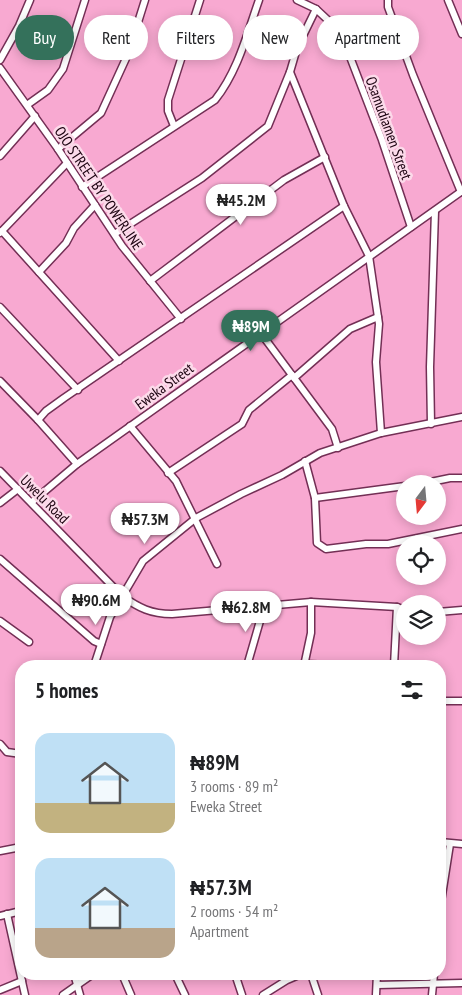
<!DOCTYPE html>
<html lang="en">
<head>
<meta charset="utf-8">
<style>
  :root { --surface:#fff; --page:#f6f6f6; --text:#202124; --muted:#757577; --accent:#34715b }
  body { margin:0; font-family:"PT Sans Narrow",sans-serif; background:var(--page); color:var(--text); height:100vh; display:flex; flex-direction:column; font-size:19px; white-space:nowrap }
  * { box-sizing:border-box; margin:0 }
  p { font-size:16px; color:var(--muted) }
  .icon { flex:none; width:28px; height:28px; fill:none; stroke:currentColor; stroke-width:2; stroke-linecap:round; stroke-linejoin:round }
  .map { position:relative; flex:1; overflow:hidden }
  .side { position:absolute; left:15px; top:660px; width:431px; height:320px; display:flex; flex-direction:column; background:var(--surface); border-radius:20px; box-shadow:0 2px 12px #0003 }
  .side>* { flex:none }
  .guide { position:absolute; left:15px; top:15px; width:432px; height:45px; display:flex; gap:10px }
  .needle { width:32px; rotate:196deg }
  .tools { position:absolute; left:396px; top:475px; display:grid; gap:10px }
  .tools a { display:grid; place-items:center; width:50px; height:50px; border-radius:50%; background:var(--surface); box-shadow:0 2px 12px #0003; font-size:25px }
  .price { position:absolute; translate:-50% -42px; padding:0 11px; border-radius:18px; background:#fff; color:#222; font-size:16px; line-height:32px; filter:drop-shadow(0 1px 2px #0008) }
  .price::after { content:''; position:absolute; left:50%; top:30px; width:15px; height:11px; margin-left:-8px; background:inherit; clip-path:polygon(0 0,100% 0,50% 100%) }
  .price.selected { background:var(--accent); color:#fff }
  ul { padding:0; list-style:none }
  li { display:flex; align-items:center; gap:15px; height:125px; padding:0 20px }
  li span { display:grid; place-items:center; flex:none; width:140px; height:100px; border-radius:15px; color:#555 }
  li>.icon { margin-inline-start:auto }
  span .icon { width:60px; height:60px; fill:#fffc; stroke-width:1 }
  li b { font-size:21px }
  h2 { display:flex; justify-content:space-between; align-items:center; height:60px; padding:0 20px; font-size:21px }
  .chip { padding:0 18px; border-radius:22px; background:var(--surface); box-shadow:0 2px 12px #0003; font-size:18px; line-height:45px }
  .chip.selected { background:var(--accent); color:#fff }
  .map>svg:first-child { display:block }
</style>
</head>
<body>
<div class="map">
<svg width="462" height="995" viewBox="0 0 462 995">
  <rect width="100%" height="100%" fill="#f8a9d1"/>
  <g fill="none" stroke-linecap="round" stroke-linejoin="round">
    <!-- minor casing -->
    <g stroke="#732f55" stroke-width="9">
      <g id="minor">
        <polyline points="297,0 316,9 331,23 347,49 382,140 411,227"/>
        <polyline points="388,0 388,7 413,75 461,192"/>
        <polyline points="448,0 462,34"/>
        <polyline points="316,9 297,48 290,72 344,206 369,256 379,324 376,362 381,433"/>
        <polyline points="0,60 19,26 30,0"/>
        <polyline points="0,68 58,149 122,246 181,319"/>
        <polyline points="27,105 48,90 63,69 85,0"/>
        <polyline points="174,126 168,111 168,100 200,0"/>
        <polyline points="58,149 101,113 128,54 145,0"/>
        <polyline points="0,156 35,116"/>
        <path d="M 82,187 L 215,100 C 238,71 247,34 259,0"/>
        <polyline points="2,231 119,361"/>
        <polyline points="0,233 67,163"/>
        <polyline points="116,233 202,178 268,126 290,72"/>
        <polyline points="39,272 66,243 74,228 95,205"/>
        <polyline points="150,281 284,180 325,157"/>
        <polyline points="0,307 78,390"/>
        <polyline points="260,332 332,429 338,448"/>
        <polyline points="294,378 350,329 378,317"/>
        <polyline points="0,381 38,420 46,411 64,398 344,206"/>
        <polyline points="38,420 77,464"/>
        <polyline points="431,424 430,367 435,211"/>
        <polyline points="130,426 176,481 217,564"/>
        <polyline points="305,461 315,498 317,543 326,549 366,544 388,544 462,529"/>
        <path d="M 0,471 L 122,596 C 139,608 151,614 172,614 L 311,602 L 397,607 L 405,610"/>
        <polyline points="168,473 242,424 249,410 292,375"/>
        <polyline points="421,484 450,478 462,478"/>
        <polyline points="315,498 405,486"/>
        <polyline points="32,502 77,464 462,191"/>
        <polyline points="0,503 18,489"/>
        <polyline points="0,559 94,641 101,644"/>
        <polyline points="438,612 462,610"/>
        <polyline points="0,621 29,642"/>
        <polyline points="305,664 355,666"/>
        <polyline points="94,666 110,617 143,561 196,518 241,494 282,475 320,453 381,433 462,417"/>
        <polyline points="247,666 264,607"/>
        <polyline points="304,666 311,633 311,602"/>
        <polyline points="394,666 397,607"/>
        <polyline points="440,701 462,701"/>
        <polyline points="0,744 7,752 21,754"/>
        <polyline points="440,842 462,844"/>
        <polyline points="0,851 21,847"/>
        <polyline points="440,908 450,844"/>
        <polyline points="7,914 25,995"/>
        <polyline points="0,916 21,911"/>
        <polyline points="74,974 80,995"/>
        <polyline points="122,974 131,995"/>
        <polyline points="175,974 185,995"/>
        <polyline points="235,974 242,995"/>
        <polyline points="311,974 318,995"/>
        <polyline points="377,985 462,983"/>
        <polyline points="0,990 22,981"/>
        <polyline points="63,995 93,974"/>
        <polyline points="263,995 287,980 301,974"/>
        <polyline points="376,995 377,974"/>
        <polyline points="432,995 434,974"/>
      </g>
    </g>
    <!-- minor -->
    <use href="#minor" stroke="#fff" stroke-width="6"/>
  </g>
  <g text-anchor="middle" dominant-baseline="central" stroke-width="5" stroke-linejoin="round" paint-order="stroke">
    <!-- street labels -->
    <g font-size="15" fill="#1a020f" stroke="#fcdaea">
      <text transform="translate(389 128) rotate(70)">Osamudiamen Street</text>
      <text transform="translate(99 188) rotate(56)">OJO STREET BY POWERLINE</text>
      <text transform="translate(164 386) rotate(-36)">Eweka Street</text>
      <text transform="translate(45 499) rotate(45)">Uwelu Road</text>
    </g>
  </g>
</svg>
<div class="tools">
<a><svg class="needle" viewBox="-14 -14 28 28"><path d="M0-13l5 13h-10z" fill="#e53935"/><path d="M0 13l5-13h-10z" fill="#757577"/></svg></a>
<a><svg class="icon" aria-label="locate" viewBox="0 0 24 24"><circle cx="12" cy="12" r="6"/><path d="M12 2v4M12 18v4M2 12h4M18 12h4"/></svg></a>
<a><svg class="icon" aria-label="layers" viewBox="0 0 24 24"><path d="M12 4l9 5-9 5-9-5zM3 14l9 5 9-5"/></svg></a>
</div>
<b class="price" style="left:241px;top:226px">₦45.2M</b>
<b class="price selected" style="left:251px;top:352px">₦89M</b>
<b class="price" style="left:145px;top:545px">₦57.3M</b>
<b class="price" style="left:96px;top:626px">₦90.6M</b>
<b class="price" style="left:246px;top:633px">₦62.8M</b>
<div class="guide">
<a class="chip selected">Buy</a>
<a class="chip">Rent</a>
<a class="chip">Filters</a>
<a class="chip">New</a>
<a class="chip">Apartment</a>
</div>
<section class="side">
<h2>5 homes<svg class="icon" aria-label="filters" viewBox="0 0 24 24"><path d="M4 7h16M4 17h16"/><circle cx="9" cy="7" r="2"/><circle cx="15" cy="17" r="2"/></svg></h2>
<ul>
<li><span style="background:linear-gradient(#bfe0f5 70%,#c2b280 0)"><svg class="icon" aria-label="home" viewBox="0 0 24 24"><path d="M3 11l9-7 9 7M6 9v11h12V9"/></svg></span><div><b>₦89M</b><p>3 rooms · 89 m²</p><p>Eweka Street</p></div></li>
<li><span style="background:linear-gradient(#bfe0f5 70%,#b9a48a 0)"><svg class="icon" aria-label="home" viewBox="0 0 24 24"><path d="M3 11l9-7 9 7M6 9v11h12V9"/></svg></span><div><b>₦57.3M</b><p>2 rooms · 54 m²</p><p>Apartment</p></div></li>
</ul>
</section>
</div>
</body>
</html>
